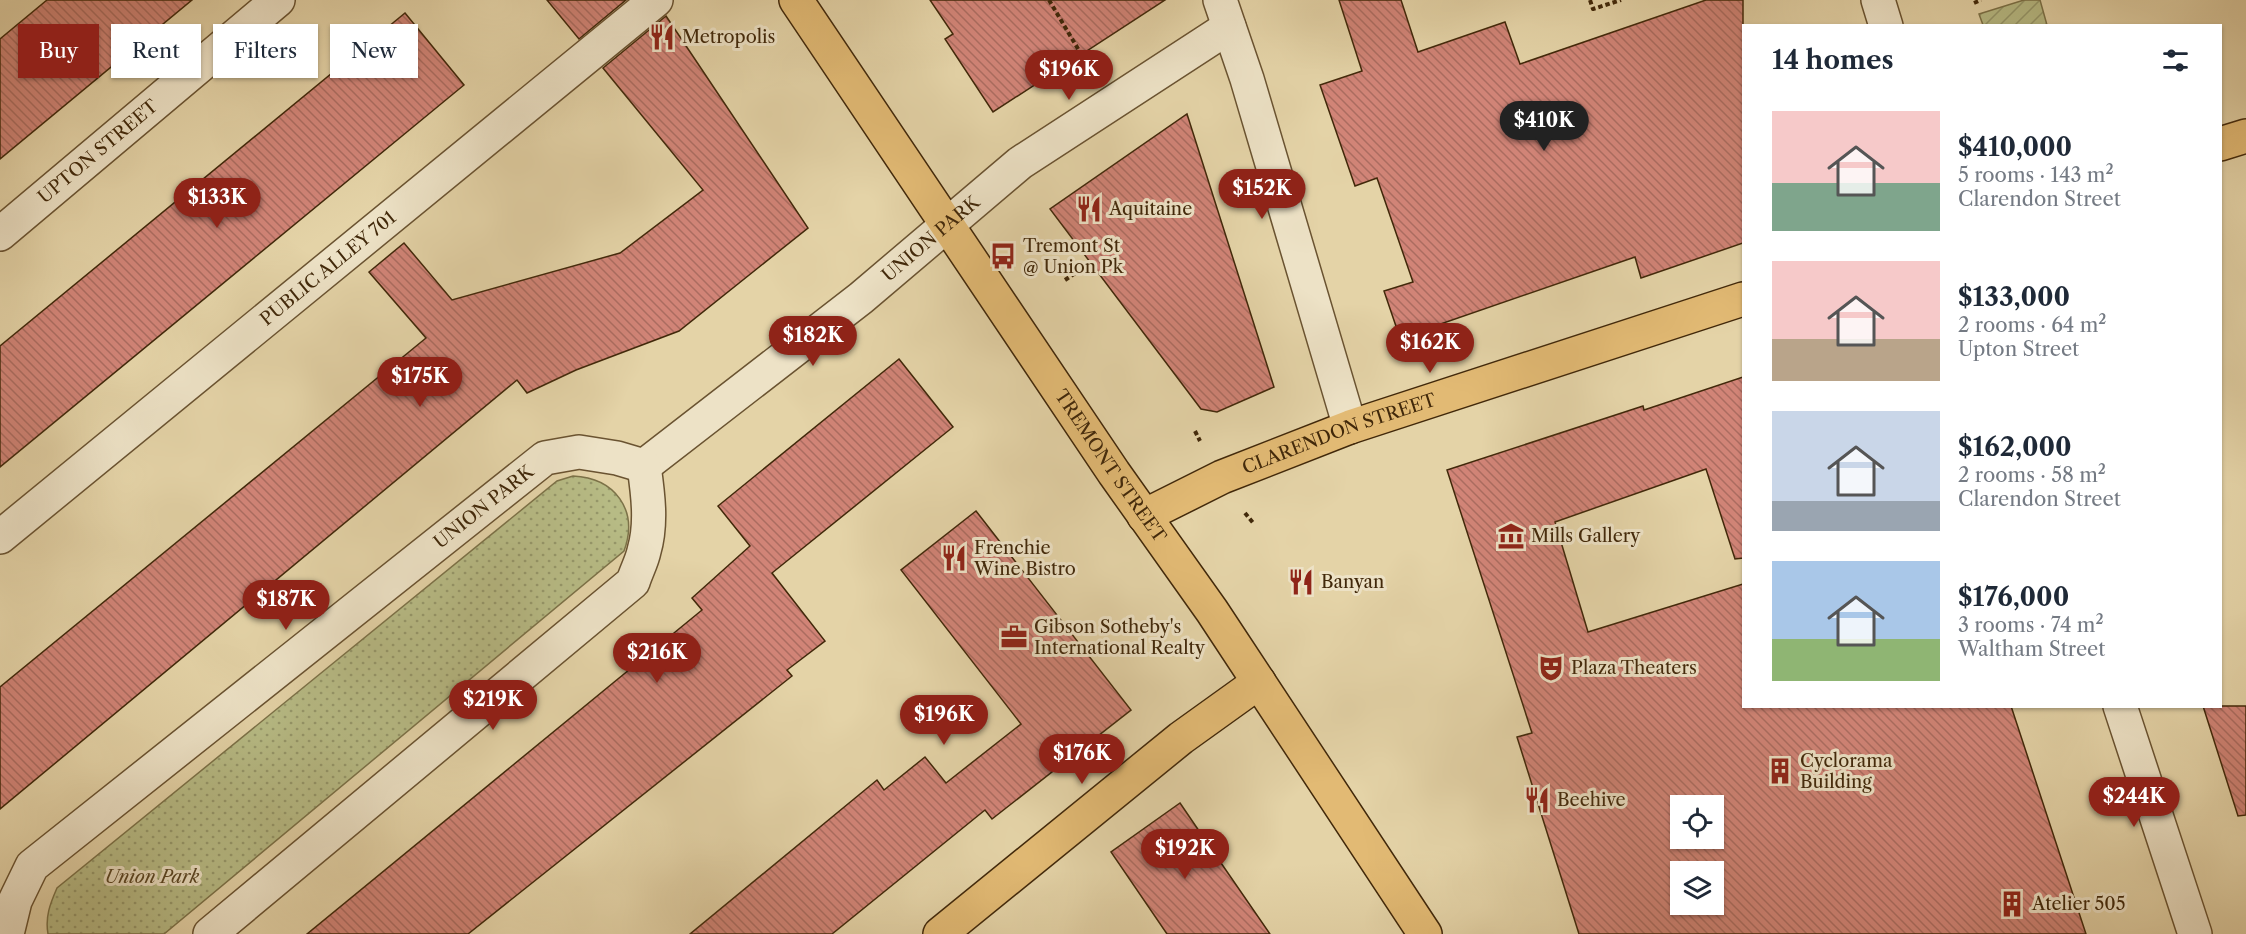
<!DOCTYPE html>
<html lang="en">
<head>
<meta charset="utf-8">
<style>
  :root { --surface:#fff; --page:#f6f6f7; --text:#1f2937; --muted:#747a83; --accent:#8f2418 }
  body { margin:0; font-family:"Libre Caslon Text",serif; background:var(--page); color:var(--text); height:100vh; display:flex; flex-direction:column; font-size:22px; white-space:nowrap }
  * { box-sizing:border-box; margin:0 }
  p { font-size:20px; color:var(--muted) }
  .icon { flex:none; width:33px; height:33px; fill:none; stroke:currentColor; stroke-width:2; stroke-linecap:round; stroke-linejoin:round }
  .map { position:relative; flex:1; overflow:hidden }
  .sheet { position:absolute; left:1742px; top:24px; width:480px; height:684px; display:flex; flex-direction:column; background:var(--surface); border-radius:0px; box-shadow:0 2px 4px #0004 }
  .sheet>* { flex:none }
  .banner { position:absolute; left:18px; top:24px; width:570px; height:54px; display:flex; gap:12px }
  .buttons { position:absolute; left:1670px; top:795px; display:grid; gap:12px }
  .buttons a { display:grid; place-items:center; width:54px; height:54px; border-radius:0px; background:var(--surface); box-shadow:0 2px 4px #0004; font-size:30px }
  .price { position:absolute; translate:-50% -51px; padding:0 14px; border-radius:21px; background:var(--accent); color:#fff; font-size:20px; line-height:39px; filter:drop-shadow(0 2px 3px #0008) }
  .price::after { content:''; position:absolute; left:50%; top:36px; width:18px; height:14px; margin-left:-9px; background:inherit; clip-path:polygon(0 0,100% 0,50% 100%) }
  .price.current { background:#222; color:#fff }
  ul { padding:0; list-style:none }
  li { display:flex; align-items:center; gap:18px; height:150px; padding:0 30px }
  li span { display:grid; place-items:center; flex:none; width:168px; height:120px; border-radius:0px; color:#555 }
  li>.icon { margin-inline-start:auto }
  span .icon { width:72px; height:72px; fill:#fffc; stroke-width:1 }
  li b { font-size:26px }
  h2 { display:flex; justify-content:space-between; align-items:center; height:72px; padding:0 30px; font-size:26px }
  .pill { padding:0 21px; border-radius:0px; background:var(--surface); box-shadow:0 2px 4px #0004; font-size:21px; line-height:54px }
  .pill.current { background:var(--accent); color:#fff }
  .map>svg:first-child { display:block }
</style>
</head>
<body>
<div class="map">
<svg width="2246" height="934" viewBox="0 0 2246 934">
  <defs>
    <pattern id="park-dots" width="8" height="8" patternUnits="userSpaceOnUse" patternTransform="scale(1.5)"><rect width="8" height="8" fill="#b7bb85"/><path d="M2 2h.1M6 6h.1" fill="none" stroke="#96986b" stroke-width="1.8" stroke-linecap="round"/></pattern>
    <pattern id="garden-furrows" width="10" height="10" patternUnits="userSpaceOnUse" patternTransform="scale(1.5)"><rect width="10" height="10" fill="#b7bb85"/><path d="M-1 1l2-2M0 10L10 0M9 11l2-2" fill="none" stroke="#96986b"/></pattern>
    <pattern id="building-back-hatch" width="6" height="6" patternUnits="userSpaceOnUse" patternTransform="scale(1.5)"><rect width="6" height="6" fill="#d18477"/><path d="M-1 5l2 2M0 0l6 6M5-1l2 2" fill="none" stroke="#ab6c60"/></pattern>
  </defs>
  <rect width="100%" height="100%" fill="#e4d3a7"/>
  <filter id="stains"><feTurbulence type="fractalNoise" baseFrequency=".00333" numOctaves="4"/><feColorMatrix values="0 0 0 0 .2 0 0 0 0 .09 0 0 0 0 .02 0 0 0 .5 -.17"/></filter>
  <radialGradient id="worn" r=".72"><stop offset=".6" stop-color="#630" stop-opacity="0"/><stop offset="1" stop-color="#630" stop-opacity=".3"/></radialGradient>
  <!-- park -->
  <path fill="url(#park-dots)" stroke="#7c7248" stroke-width="1.5" d="M 573,476 C 615,478 639,510 624,551 L 164,934 L 48,934 C 45,917 50,904 57,888 L 557,481 Z"/>
  <!-- garden -->
  <polygon fill="url(#garden-furrows)" stroke="#7c7248" stroke-width="1.5" points="2024,0 2040,0 2047,25 1983,25 1979,14"/>
  <!-- building -->
  <g fill="url(#building-back-hatch)" stroke="#41280a" stroke-width="1.5" fill-rule="evenodd">
    <polygon points="47,0 192,0 0,159 0,39"/>
    <polygon points="547,0 626,0 579,39"/>
    <polygon points="930,0 1165,0 993,112 945,39 953,34"/>
    <polygon points="1339,0 1401,0 1418,52 1505,22 1520,64 1706,0 1743,0 1743,243 1641,278 1635,257 1400,338 1384,291 1413,282 1377,178 1355,186 1320,85 1362,71"/>
    <polygon points="405,13 464,85 0,467 0,346"/>
    <polygon points="666,16 808,228 679,331 576,370 527,393 517,380 0,809 0,687 426,338 369,272 404,243 452,300 620,253 703,190 603,68"/>
    <polygon points="1187,114 1274,387 1217,412 1201,409 1050,209"/>
    <polygon points="899,359 953,427 772,573 825,641 787,670 792,676 468,934 307,934 702,610 692,598 750,546 718,506"/>
    <path d="M 1743,377 L 1743,558 L 1735,559 L 1706,469 L 1555,522 L 1588,632 L 1743,584 L 1743,706 L 2011,706 L 2086,934 L 1579,934 L 1517,737 L 1532,733 L 1447,470 L 1643,406 L 1644,410 ZM 1680,806 L 1713,806 L 1713,838 L 1680,838 ZM 1680,872 L 1713,872 L 1713,904 L 1680,904 Z"/>
    <polygon points="976,511 1131,710 992,819 985,810 832,934 690,934 877,780 884,790 925,757 946,783 1021,724 901,570"/>
    <polygon points="2203,706 2246,706 2246,815 2238,816"/>
    <polygon points="1180,803 1210,847 1270,934 1167,934 1111,852"/>
  </g>
  <g fill="none" stroke-linecap="round" stroke-linejoin="round">
    <!-- minor casing -->
    <g stroke="#6a5331" stroke-width="36">
      <g id="minor">
        <polyline points="1220,0 1247,79 1350,427"/>
        <polyline points="1878,0 1886,26"/>
        <path id="s1" d="M 0,234 L 278,0"/>
        <path id="s2" d="M 644,466 L 861,298 L 1020,163 L 1229,27"/>
        <path id="s3" d="M 0,537 L 656,0"/>
        <polyline points="2120,706 2195,934"/>
        <path id="s4" d="M 7,934 L 15,901 L 32,866 L 545,458 L 579,452 L 617,458 L 644,466"/>
        <path d="M 210,934 L 633,582 C 636,572 642,561 644,551 C 652,524 648,494 644,466"/>
      </g>
    </g>
    <!-- major casing -->
    <g stroke="#41280a" stroke-width="36">
      <g id="major">
        <path id="s5" d="M 796,0 L 1114,473 L 1212,611 L 1425,934"/>
        <polyline points="2220,144 2246,136"/>
        <path id="s6" d="M 1144,516 L 1222,477 L 1350,427 L 1743,299"/>
        <polyline points="940,934 1181,738 1259,682"/>
      </g>
    </g>
    <!-- path -->
    <g stroke="#41280a" stroke-width="4" stroke-dasharray="4.5 3" stroke-linecap="butt">
      <polyline points="1049,0 1090,69"/>
      <polyline points="1590,0 1593,9 1621,0"/>
      <polyline points="1974,3 1981,0"/>
      <polyline points="1065,280 1083,268"/>
      <polyline points="1195,431 1200,441"/>
      <polyline points="1245,513 1254,524"/>
    </g>
    <!-- minor -->
    <use href="#minor" stroke="#ede2c6" stroke-width="33"/>
    <!-- major -->
    <use href="#major" stroke="#e2ba74" stroke-width="33"/>
  </g>
  <!-- icons -->
  <defs>
    <g id="restaurant-bare" transform="scale(2.07)"><path d="M-5-6h1v4h1v-4h1v4h1v-4h1v5L-1.5 .5V6h-2V.5L-5-1ZM5-6V6H3V1.5H1.5Q1.5-4 5-6Z" fill="#8f2418" stroke="#ede2c6" stroke-width="2.5" paint-order="stroke"/></g>
    <g id="bus-bare" transform="scale(2.07)"><path d="M-5-6H5V4H4V6H2V4H-2V6H-4V4H-5ZM-3.5-4V0h7V-4ZM-3.5 1.2v1.5H-2V1.2ZM2 1.2v1.5H3.5V1.2Z" fill="#8f2418" stroke="#ede2c6" stroke-width="2.5" paint-order="stroke"/></g>
    <g id="museum-bare" transform="scale(2.07)"><path d="M0-6L6-3V-2H-6V-3ZM-5-1h2V3h-2ZM-1-1h2V3h-2ZM3-1h2V3H3ZM-6 4H6V6H-6Z" fill="#8f2418" stroke="#ede2c6" stroke-width="2.5" paint-order="stroke"/></g>
    <g id="office-bare" transform="scale(2.07)"><path d="M-6-3h4V-5.5h4V-3h4V5H-6ZM-1-4.5V-3h2v-1.5ZM-6 0V1H6V0Z" fill="#8f2418" stroke="#ede2c6" stroke-width="2.5" paint-order="stroke"/></g>
    <g id="theatre-bare" transform="scale(2.07)"><path d="M-5-5.5Q0-4 5-5.5V0Q5 5 0 6Q-5 5-5 0ZM-3.3-2.5H-1v1.5H-3.3ZM1-2.5H3.3v1.5H1ZM-2.8 1Q0 5.5 2.8 1Z" fill="#8f2418" stroke="#ede2c6" stroke-width="2.5" paint-order="stroke"/></g>
    <g id="building-bare" transform="scale(2.07)"><path d="M-4-6H4V6H1V3H-1V6H-4ZM-2.5-4.3h1.7v1.8h-1.7ZM.8-4.3h1.7v1.8H.8ZM-2.5-1h1.7V.8h-1.7ZM.8-1h1.7V.8H.8Z" fill="#8f2418" stroke="#ede2c6" stroke-width="2.5" paint-order="stroke"/></g>
  </defs>
  <g fill-rule="evenodd">
    <use href="#restaurant-bare" x="662" y="37"/>
    <use href="#restaurant-bare" x="1089" y="209"/>
    <use href="#bus-bare" x="1003" y="256"/>
    <use href="#museum-bare" x="1511" y="536"/>
    <use href="#restaurant-bare" x="954" y="558"/>
    <use href="#restaurant-bare" x="1301" y="582"/>
    <use href="#office-bare" x="1014" y="637"/>
    <use href="#theatre-bare" x="1551" y="668"/>
    <use href="#building-bare" x="1780" y="771"/>
    <use href="#restaurant-bare" x="1537" y="800"/>
    <use href="#building-bare" x="2012" y="904"/>
  </g>
  <g text-anchor="middle" dominant-baseline="central" stroke-width="6" stroke-linejoin="round" paint-order="stroke">
    <!-- poi labels -->
    <g font-size="18" fill="#41280a" stroke="#ede2c6" text-anchor="start">
      <text x="682" y="37">Metropolis</text>
      <text x="1109" y="209">Aquitaine</text>
      <text x="1023" y="246">Tremont St<tspan x="1023" dy="21">@ Union Pk</tspan></text>
      <text x="1531" y="536">Mills Gallery</text>
      <text x="974" y="548">Frenchie<tspan x="974" dy="21">Wine Bistro</tspan></text>
      <text x="1321" y="582">Banyan</text>
      <text x="1034" y="627">Gibson Sotheby's<tspan x="1034" dy="21">International Realty</tspan></text>
      <text x="1571" y="668">Plaza Theaters</text>
      <text x="1800" y="761">Cyclorama<tspan x="1800" dy="21">Building</tspan></text>
      <text x="1557" y="800">Beehive</text>
      <text x="2032" y="904">Atelier 505</text>
    </g>
    <!-- street labels -->
    <g font-size="18" fill="#41280a" stroke="#ede2c6">
      <text stroke="none"><textPath href="#s1" startOffset="128">UPTON STREET</textPath></text>
      <text stroke="none"><textPath href="#s2" startOffset="366">UNION PARK</textPath></text>
      <text stroke="none"><textPath href="#s3" startOffset="424">PUBLIC ALLEY 701</textPath></text>
      <text stroke="none"><textPath href="#s6" startOffset="212">CLARENDON STREET</textPath></text>
      <text stroke="none"><textPath href="#s5" startOffset="562">TREMONT STREET</textPath></text>
      <text stroke="none"><textPath href="#s4" startOffset="650">UNION PARK</textPath></text>
    </g>
    <!-- park labels -->
    <g font-size="18" font-style="italic" fill="#594523" stroke="#ede2c6">
      <text x="152" y="877">Union Park</text>
    </g>
  </g>
  <rect width="100%" height="100%" filter="url(#stains)"/>
  <rect width="100%" height="100%" fill="url(#worn)"/>
</svg>
<div class="buttons">
<a><svg class="icon" aria-label="locate" viewBox="0 0 24 24"><circle cx="12" cy="12" r="6"/><path d="M12 2v4M12 18v4M2 12h4M18 12h4"/></svg></a>
<a><svg class="icon" aria-label="layers" viewBox="0 0 24 24"><path d="M12 4l9 5-9 5-9-5zM3 14l9 5 9-5"/></svg></a>
</div>
<b class="price" style="left:1069px;top:101px">$196K</b>
<b class="price current" style="left:1544px;top:152px">$410K</b>
<b class="price" style="left:1262px;top:220px">$152K</b>
<b class="price" style="left:217px;top:229px">$133K</b>
<b class="price" style="left:813px;top:367px">$182K</b>
<b class="price" style="left:1430px;top:374px">$162K</b>
<b class="price" style="left:420px;top:408px">$175K</b>
<b class="price" style="left:286px;top:631px">$187K</b>
<b class="price" style="left:657px;top:684px">$216K</b>
<b class="price" style="left:493px;top:731px">$219K</b>
<b class="price" style="left:944px;top:746px">$196K</b>
<b class="price" style="left:1082px;top:785px">$176K</b>
<b class="price" style="left:2134px;top:828px">$244K</b>
<b class="price" style="left:1185px;top:880px">$192K</b>
<div class="banner">
<a class="pill current">Buy</a>
<a class="pill">Rent</a>
<a class="pill">Filters</a>
<a class="pill">New</a>
</div>
<section class="sheet">
<h2>14 homes<svg class="icon" aria-label="filters" viewBox="0 0 24 24"><path d="M4 7h16M4 17h16"/><circle cx="9" cy="7" r="2"/><circle cx="15" cy="17" r="2"/></svg></h2>
<ul>
<li><span style="background:linear-gradient(#f6c9c9 60%,#7fa58c 0)"><svg class="icon" aria-label="home" viewBox="0 0 24 24"><path d="M3 11l9-7 9 7M6 9v11h12V9"/></svg></span><div><b>$410,000</b><p>5 rooms · 143 m²</p><p>Clarendon Street</p></div></li>
<li><span style="background:linear-gradient(#f6c9c9 65%,#b9a48a 0)"><svg class="icon" aria-label="home" viewBox="0 0 24 24"><path d="M3 11l9-7 9 7M6 9v11h12V9"/></svg></span><div><b>$133,000</b><p>2 rooms · 64 m²</p><p>Upton Street</p></div></li>
<li><span style="background:linear-gradient(#c9d6e8 75%,#9aa5b1 0)"><svg class="icon" aria-label="home" viewBox="0 0 24 24"><path d="M3 11l9-7 9 7M6 9v11h12V9"/></svg></span><div><b>$162,000</b><p>2 rooms · 58 m²</p><p>Clarendon Street</p></div></li>
<li><span style="background:linear-gradient(#a9c7e8 65%,#8fb573 0)"><svg class="icon" aria-label="home" viewBox="0 0 24 24"><path d="M3 11l9-7 9 7M6 9v11h12V9"/></svg></span><div><b>$176,000</b><p>3 rooms · 74 m²</p><p>Waltham Street</p></div></li>
</ul>
</section>
</div>
</body>
</html>
